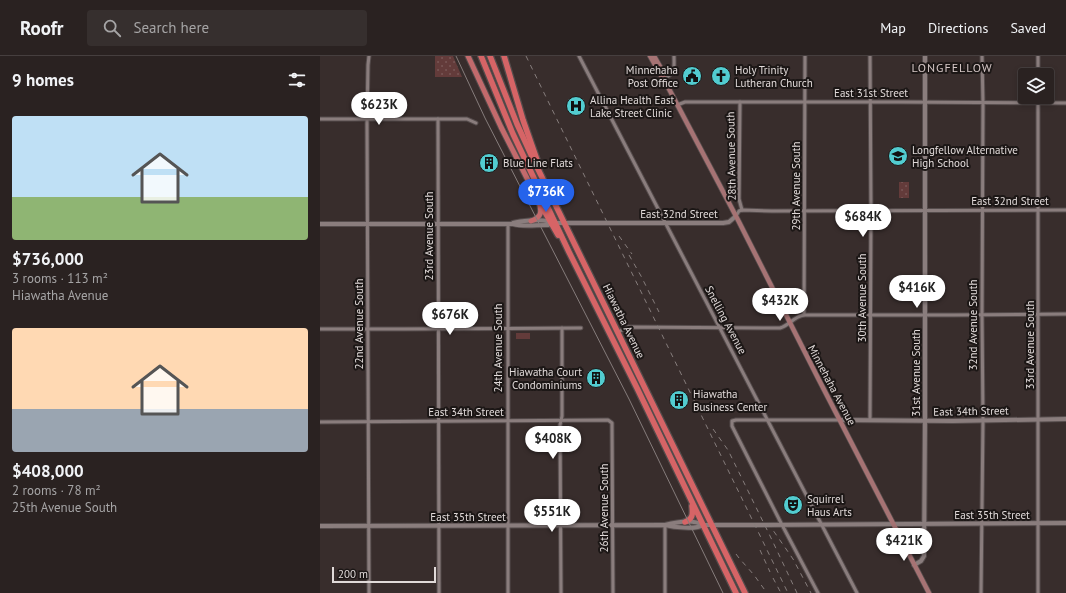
<!DOCTYPE html>
<html lang="en">
<head>
<meta charset="utf-8">
<style>
  :root { --surface:#2a2221; --page:#362f2e; --text:#f1f3f6; --muted:#a5a4a5; --line:#463f3f; --accent:#2563eb }
  body { margin:0; font-family:"PT Sans",sans-serif; background:var(--page); color:var(--text); height:100vh; display:flex; flex-direction:column; font-size:15px; white-space:nowrap }
  * { box-sizing:border-box; margin:0 }
  p { font-size:13px; color:var(--muted) }
  .icon { flex:none; width:22px; height:22px; fill:none; stroke:currentColor; stroke-width:2; stroke-linecap:round; stroke-linejoin:round }
  .map { position:relative; flex:1; overflow:hidden }
  .sheet { display:flex; flex-direction:column; background:var(--surface); width:320px }
  .sheet>* { flex:none }
  .fabs { position:absolute; left:698px; top:12px; display:grid; gap:8px }
  .fabs a { display:grid; place-items:center; width:36px; height:36px; border-radius:4px; background:var(--surface); box-shadow:0 2px 6px #0003,0 0 0 1px var(--line); font-size:20px }
  .scale { position:absolute; left:12px; bottom:10px; width:104px; box-sizing:border-box; padding-left:4px; border:2px solid #e1dad9; border-top:0; font-size:11px; line-height:14px; white-space:nowrap; color:#e1dad9; -webkit-text-stroke:3px #1c1716; paint-order:stroke }
  .price { position:absolute; translate:-50% -34px; padding:0 9px; border-radius:14px; background:#fff; color:#222; font-size:13px; line-height:26px; filter:drop-shadow(0 1px 2px #0008) }
  .price::after { content:''; position:absolute; left:50%; top:24px; width:12px; height:9px; margin-left:-6px; background:inherit; clip-path:polygon(0 0,100% 0,50% 100%) }
  .price.active { background:var(--accent); color:#fff }
  ul { padding:0; list-style:none }
  li { display:grid; align-content:center; gap:8px; height:212px; padding:0 12px }
  li span { display:grid; place-items:center; height:124px; border-radius:4px; color:#555 }
  li>.icon { margin-inline-start:auto }
  span .icon { width:72px; height:72px; fill:#fffc; stroke-width:1 }
  li b { font-size:17px }
  h2 { display:flex; justify-content:space-between; align-items:center; height:48px; padding:0 12px; font-size:17px }
  header { display:flex; align-items:center; gap:24px; box-sizing:border-box; height:56px; padding:0 20px; background:var(--surface); border-bottom:1px solid var(--line) }
  header strong { font-size:19px }
  nav { display:flex; gap:22px; margin-inline-start:auto; font-size:14px }
  .search { width:280px; height:36px; background:var(--page); display:flex; align-items:center; gap:10px; box-sizing:border-box; padding:0 14px; border-radius:4px; color:var(--muted); font-size:15px }
  main { display:flex; flex:1; min-height:0 }
  .map>svg:first-child { display:block }
</style>
</head>
<body>
<header>
<strong>Roofr</strong>
<div class="search"><svg class="icon" aria-label="search" viewBox="0 0 24 24"><circle cx="10" cy="10" r="6"/><path d="M15 15l6 6"/></svg>Search here</div>
<nav><a>Map</a><a>Directions</a><a>Saved</a></nav>
</header>
<main>
<section class="sheet">
<h2>9 homes<svg class="icon" aria-label="filters" viewBox="0 0 24 24"><path d="M4 7h16M4 17h16"/><circle cx="9" cy="7" r="2"/><circle cx="15" cy="17" r="2"/></svg></h2>
<ul>
<li><span style="background:linear-gradient(#bfe0f5 65%,#8fb573 0)"><svg class="icon" aria-label="home" viewBox="0 0 24 24"><path d="M3 11l9-7 9 7M6 9v11h12V9"/></svg></span><div><b>$736,000</b><p>3 rooms · 113 m²</p><p>Hiawatha Avenue</p></div></li>
<li><span style="background:linear-gradient(#ffd9b3 65%,#9aa5b1 0)"><svg class="icon" aria-label="home" viewBox="0 0 24 24"><path d="M3 11l9-7 9 7M6 9v11h12V9"/></svg></span><div><b>$408,000</b><p>2 rooms · 78 m²</p><p>25th Avenue South</p></div></li>
</ul>
</section>
<div class="map">
<svg width="746" height="537" viewBox="0 0 746 537">
  <defs>
    <pattern id="grass-dots" width="8" height="8" patternUnits="userSpaceOnUse"><rect width="8" height="8" fill="#633b3a"/><path d="M2 2h.1M6 6h.1" fill="none" stroke="#795756" stroke-width="1.8" stroke-linecap="round"/></pattern>
  </defs>
  <rect width="100%" height="100%" fill="#382d2c"/>
  <!-- grass -->
  <g fill="url(#grass-dots)">
    <polygon points="115,0 133,0 142,21 115,21"/>
    <rect x="579" y="126" width="10" height="16"/>
  </g>
  <!-- garden -->
  <rect fill="#633b3a" x="196" y="277" width="14" height="6"/>
  <g fill="none" stroke-linecap="round" stroke-linejoin="round">
    <!-- minor casing -->
    <g stroke="#554c4c" stroke-width="5">
      <g id="minor">
        <polyline points="49,0 48,9 47,67 49,537"/>
        <polyline points="259,0 537,537"/>
        <polyline points="550,0 551,154 550,364"/>
        <polyline points="718,0 718,19"/>
        <path d="M 344,23 C 356,16 354,12 354,0"/>
        <polyline points="718,41 718,537"/>
        <polyline points="420,46 419,143 422,154"/>
        <polyline points="357,49 365,46 578,46 746,47"/>
        <polyline points="0,63 147,63 156,67"/>
        <polyline points="118,63 119,537"/>
        <polyline points="416,160 419,155 422,154 452,155 746,154"/>
        <polyline points="188,168 188,537"/>
        <polyline points="484,259 485,0"/>
        <polyline points="0,273 83,273 261,272"/>
        <path d="M 298,276 L 308,271 L 460,272 C 470,269 473,261 484,259 L 634,259 L 746,258"/>
        <polyline points="0,366 288,364 292,367 292,371 293,537"/>
        <polyline points="241,537 240,369 242,360 242,272"/>
        <polyline points="345,537 345,469"/>
        <polyline points="498,537 460,465 412,370 412,365 416,364 520,364"/>
        <polyline points="661,537 663,364 662,259 663,47 662,0"/>
      </g>
    </g>
    <!-- tertiary casing -->
    <g stroke="#554c4c" stroke-width="6">
      <g id="tertiary">
        <path d="M 193,167 C 200,165 220,163 227,165 C 230,166 232,167 236,167 L 403,167 L 409,166 L 416,160"/>
        <path d="M 0,168 L 193,168 C 203,171 215,169 226,169 L 228,169 L 230,167"/>
        <polyline points="520,364 633,365 746,363"/>
        <path d="M 345,469 C 356,466 373,463 383,469 L 429,469 L 746,467"/>
        <path d="M 0,470 L 345,469 C 353,471 376,474 383,469"/>
        <polyline points="594,509 601,505 604,500 605,365 605,0"/>
      </g>
    </g>
    <!-- secondary casing -->
    <g stroke="#554c4c" stroke-width="6">
      <g id="secondary">
        <polyline points="330,0 339,16 348,31 418,164 499,324 609,537"/>
        <polyline points="334,0 342,14 344,21"/>
      </g>
    </g>
    <!-- primary casing -->
    <g stroke="#554c4c" stroke-width="7">
      <path id="primary" d="M 148,0 L 181,71 L 219,146 C 222,156 222,161 211,165"/>
    </g>
    <!-- trunk casing -->
    <g stroke="#554c4c" stroke-width="8">
      <g id="trunk">
        <polyline points="161,0 193,78 249,196 317,332 416,537"/>
        <polyline points="170,0 197,68 214,105 425,537"/>
        <polyline points="184,0 203,64 217,104"/>
        <polyline points="219,146 238,179"/>
        <path d="M 365,466 C 373,463 373,458 372,450"/>
      </g>
    </g>
    <!-- minor -->
    <use href="#minor" stroke="#8a7d7d" stroke-width="3"/>
    <!-- tertiary -->
    <use href="#tertiary" stroke="#8a7d7d" stroke-width="4"/>
    <!-- secondary -->
    <use href="#secondary" stroke="#a67374" stroke-width="4.5"/>
    <!-- primary -->
    <use href="#primary" stroke="#c36a6c" stroke-width="5"/>
    <!-- trunk -->
    <use href="#trunk" stroke="#d66466" stroke-width="5.5"/>
    <!-- tram -->
    <polyline stroke="#867d7c" stroke-width="1" points="136,0 165,62 309,343 403,537"/>
    <!-- rail -->
    <g stroke="#867d7c" stroke-width="1" stroke-dasharray="5 5" stroke-linecap="butt">
      <polyline points="206,0 468,537"/>
      <polyline points="299,180 312,198"/>
      <polyline points="309,199 321,220 339,256"/>
      <polyline points="393,373 408,394 452,484 477,537"/>
      <polyline points="448,467 473,503 491,537"/>
      <polyline points="440,494 450,516"/>
      <polyline points="416,498 419,502 434,519 447,537"/>
      <polyline points="453,522 461,537"/>
    </g>
  </g>
  <!-- icons -->
  <defs>
    <g id="civic-disc" transform="scale(1)"><circle r="9.5" fill="#52ccd0" stroke="#1c1716"/><path d="M-.6-6.5H3V-4.5H.6V-3L4-1V1h2V6H-6V1h2V-1L-.6-3ZM-1.2 2.5V6h2.4V2.5Z" fill="#111"/></g>
    <g id="church-disc" transform="scale(1)"><circle r="9.5" fill="#52ccd0" stroke="#1c1716"/><path d="M-1.2-6h2.4v3.5h3.3v2.4h-3.3V6h-2.4V-.1h-3.3v-2.4h3.3Z" fill="#111"/></g>
    <g id="hospital-disc" transform="scale(1)"><circle r="9.5" fill="#52ccd0" stroke="#1c1716"/><path d="M-5-5h3v3.5h4V-5h3V5h-3V1.5h-4V5h-3Z" fill="#111"/></g>
    <g id="school-disc" transform="scale(1)"><circle r="9.5" fill="#52ccd0" stroke="#1c1716"/><path d="M0-5L7-2L0 1L-7-2ZM-4 1L0 2.5L4 1V4Q0 6-4 4Z" fill="#111"/></g>
    <g id="building-disc" transform="scale(1)"><circle r="9.5" fill="#52ccd0" stroke="#1c1716"/><path d="M-4-6H4V6H1V3H-1V6H-4ZM-2.5-4.3h1.7v1.8h-1.7ZM.8-4.3h1.7v1.8H.8ZM-2.5-1h1.7V.8h-1.7ZM.8-1h1.7V.8H.8Z" fill="#111"/></g>
    <g id="theatre-disc" transform="scale(1)"><circle r="9.5" fill="#52ccd0" stroke="#1c1716"/><path d="M-5-5.5Q0-4 5-5.5V0Q5 5 0 6Q-5 5-5 0ZM-3.3-2.5H-1v1.5H-3.3ZM1-2.5H3.3v1.5H1ZM-2.8 1Q0 5.5 2.8 1Z" fill="#111"/></g>
  </defs>
  <g fill-rule="evenodd">
    <use href="#civic-disc" x="372" y="20"/>
    <use href="#church-disc" x="401" y="20"/>
    <use href="#hospital-disc" x="256" y="50"/>
    <use href="#school-disc" x="578" y="100"/>
    <use href="#building-disc" x="169" y="107"/>
    <use href="#building-disc" x="276" y="322"/>
    <use href="#building-disc" x="359" y="344"/>
    <use href="#theatre-disc" x="473" y="449"/>
  </g>
  <g text-anchor="middle" dominant-baseline="central" stroke-width="4" stroke-linejoin="round" paint-order="stroke">
    <!-- poi labels -->
    <g font-size="11" fill="#e1dad9" stroke="#1c1716" text-anchor="start">
      <text x="358" y="14" text-anchor="end">Minnehaha<tspan x="358" dy="13">Post Office</tspan></text>
      <text x="415" y="14">Holy Trinity<tspan x="415" dy="13">Lutheran Church</tspan></text>
      <text x="270" y="44">Allina Health East<tspan x="270" dy="13">Lake Street Clinic</tspan></text>
      <text x="592" y="94">Longfellow Alternative<tspan x="592" dy="13">High School</tspan></text>
      <text x="183" y="107">Blue Line Flats</text>
      <text x="262" y="316" text-anchor="end">Hiawatha Court<tspan x="262" dy="13">Condominiums</tspan></text>
      <text x="373" y="338">Hiawatha<tspan x="373" dy="13">Business Center</tspan></text>
      <text x="487" y="443">Squirrel<tspan x="487" dy="13">Haus Arts</tspan></text>
    </g>
    <!-- street labels -->
    <g font-size="11" fill="#e1dad9" stroke="#1c1716">
      <text x="551" y="37">East 31st Street</text>
      <text transform="translate(411 100) rotate(-91)">28th Avenue South</text>
      <text transform="translate(476 130) rotate(-90)">29th Avenue South</text>
      <text x="690" y="145">East 32nd Street</text>
      <text x="359" y="158">East 32nd Street</text>
      <text transform="translate(109 180) rotate(-90)">23rd Avenue South</text>
      <text transform="translate(542 242) rotate(-90)">30th Avenue South</text>
      <text transform="translate(406 264) rotate(62)">Snelling Avenue</text>
      <text transform="translate(304 265) rotate(64)">Hiawatha Avenue</text>
      <text transform="translate(39 268) rotate(-90)">22nd Avenue South</text>
      <text transform="translate(653 269) rotate(-90)">32nd Avenue South</text>
      <text transform="translate(710 289) rotate(-90)">33rd Avenue South</text>
      <text transform="translate(178 292) rotate(-90)">24th Avenue South</text>
      <text transform="translate(596 317) rotate(-90)">31st Avenue South</text>
      <text transform="translate(512 329) rotate(62)">Minnehaha Avenue</text>
      <text transform="translate(651 355) rotate(-1)">East 34th Street</text>
      <text x="146" y="356">East 34th Street</text>
      <text transform="translate(284 452) rotate(-90)">26th Avenue South</text>
      <text x="672" y="459">East 35th Street</text>
      <text x="148" y="461">East 35th Street</text>
    </g>
    <!-- neighbourhood labels -->
    <g font-size="12" letter-spacing="1" fill="#d5c7c6" stroke="#1c1716">
      <text x="632" y="11">LONGFELLOW</text>
    </g>
  </g>
</svg>
<div class="fabs">
<a><svg class="icon" aria-label="layers" viewBox="0 0 24 24"><path d="M12 4l9 5-9 5-9-5zM3 14l9 5 9-5"/></svg></a>
</div>
<div class="scale">200 m</div>
<b class="price" style="left:59px;top:70px">$623K</b>
<b class="price active" style="left:226px;top:157px">$736K</b>
<b class="price" style="left:543px;top:182px">$684K</b>
<b class="price" style="left:597px;top:253px">$416K</b>
<b class="price" style="left:460px;top:266px">$432K</b>
<b class="price" style="left:130px;top:280px">$676K</b>
<b class="price" style="left:233px;top:404px">$408K</b>
<b class="price" style="left:232px;top:477px">$551K</b>
<b class="price" style="left:584px;top:506px">$421K</b>
</div>
</main>
</body>
</html>
